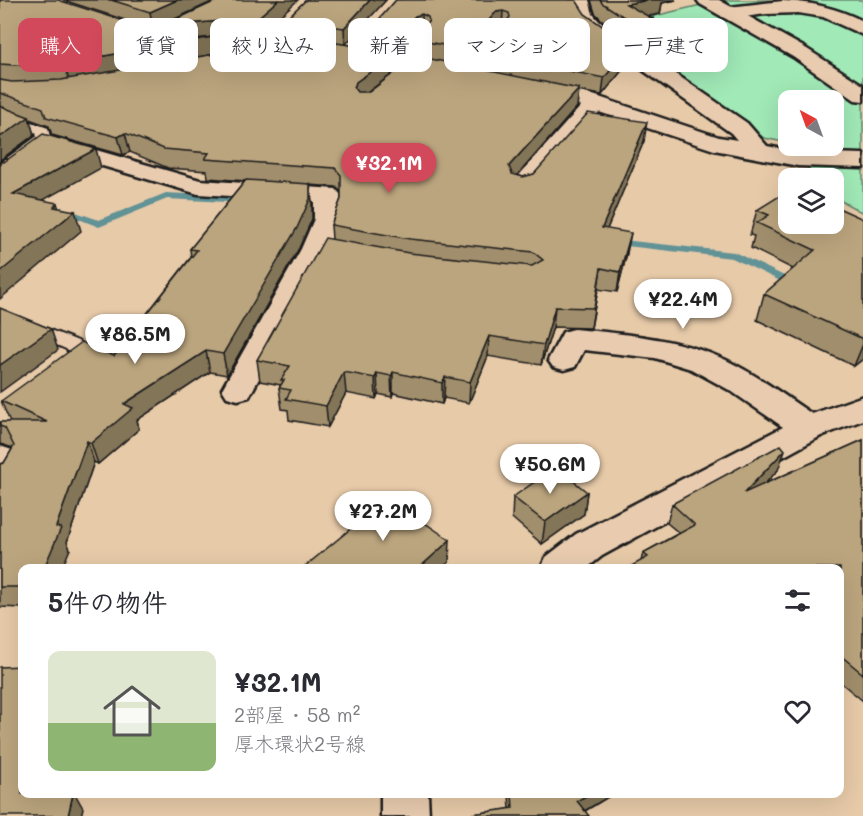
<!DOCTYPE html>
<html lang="ja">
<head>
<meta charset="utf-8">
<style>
  :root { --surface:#fff; --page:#f7f7f7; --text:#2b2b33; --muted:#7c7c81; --line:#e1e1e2; --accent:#d1495b }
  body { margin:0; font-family:Mali,"Klee One",sans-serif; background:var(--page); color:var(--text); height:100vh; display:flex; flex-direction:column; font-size:22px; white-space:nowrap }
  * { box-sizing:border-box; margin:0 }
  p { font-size:20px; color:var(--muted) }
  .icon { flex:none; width:33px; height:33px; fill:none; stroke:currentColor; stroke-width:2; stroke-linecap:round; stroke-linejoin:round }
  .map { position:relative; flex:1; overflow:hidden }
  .details { position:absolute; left:18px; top:564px; width:826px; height:234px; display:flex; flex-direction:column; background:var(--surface); border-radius:12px; box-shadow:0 6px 24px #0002 }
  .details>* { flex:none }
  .top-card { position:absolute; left:18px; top:18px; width:828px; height:54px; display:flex; gap:12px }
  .needle { width:39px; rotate:319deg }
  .buttons { position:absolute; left:778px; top:90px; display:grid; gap:12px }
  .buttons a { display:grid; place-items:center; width:66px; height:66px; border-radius:12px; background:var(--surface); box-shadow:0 6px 24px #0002; font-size:30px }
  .price { position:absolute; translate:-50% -51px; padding:0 14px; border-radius:21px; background:#fff; color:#222; font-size:20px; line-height:39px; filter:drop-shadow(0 2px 3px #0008) }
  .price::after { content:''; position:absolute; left:50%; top:36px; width:18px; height:14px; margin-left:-9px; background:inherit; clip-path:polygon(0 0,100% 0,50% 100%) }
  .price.active { background:var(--accent); color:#fff }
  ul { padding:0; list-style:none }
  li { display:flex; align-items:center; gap:18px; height:150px; padding:0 30px }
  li+li { border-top:2px solid var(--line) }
  li span { display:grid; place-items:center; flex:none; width:168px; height:120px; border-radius:12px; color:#555 }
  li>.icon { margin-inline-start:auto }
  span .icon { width:72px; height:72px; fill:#fffc; stroke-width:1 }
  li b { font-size:26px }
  h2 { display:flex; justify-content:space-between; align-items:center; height:72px; padding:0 30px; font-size:26px }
  .tag { padding:0 21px; border-radius:12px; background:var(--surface); box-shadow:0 6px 24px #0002; font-size:21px; line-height:54px }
  .tag.active { background:var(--accent); color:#fff }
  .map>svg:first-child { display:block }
</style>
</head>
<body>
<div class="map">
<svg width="863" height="816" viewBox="0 0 863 816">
  <rect width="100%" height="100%" fill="#e7caa8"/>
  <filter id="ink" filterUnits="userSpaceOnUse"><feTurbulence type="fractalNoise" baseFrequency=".0167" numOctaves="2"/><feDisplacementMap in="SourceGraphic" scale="12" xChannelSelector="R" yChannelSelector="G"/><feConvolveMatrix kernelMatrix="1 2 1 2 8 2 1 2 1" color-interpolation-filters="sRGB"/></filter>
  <g filter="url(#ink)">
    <!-- green -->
    <polygon fill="#a1e9b7" stroke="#5e826a" stroke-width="1.5" points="722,0 863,0 863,213 834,197 834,178 813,178 799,146 834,146 834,100 789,100 789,143 764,138 610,31 608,27"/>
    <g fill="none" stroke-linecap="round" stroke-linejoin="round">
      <!-- stream -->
      <g fill="#619296" fill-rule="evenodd">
        <polygon points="166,193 247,197 252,200 247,203 167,199 99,227 56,210 61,207 99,220"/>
        <polygon points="613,239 734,252 805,286 799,290 795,288 732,258 609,244 607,242"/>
      </g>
      <!-- lane casing -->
      <g stroke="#1c1c1c" stroke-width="4">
        <g id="lane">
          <polygon points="421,33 427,36 425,38 403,63 395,63 395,57 417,34"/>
          <polygon points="497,33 503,36 471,77 463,77 461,74 463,71 493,34"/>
          <polygon points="0,111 48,128 51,142 49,145 39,145 36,133 0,120"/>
          <polygon points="0,310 78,341 90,351 83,358 71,358 68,354 69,352 66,349 0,321"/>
        </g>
      </g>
      <!-- street casing -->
      <g stroke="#1c1c1c" stroke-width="5">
        <g id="street">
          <polygon points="571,0 589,0 593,14 599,21 747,123 767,146 798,152 863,154 863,168 798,166 714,150 599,112 531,192 522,194 513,192 510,187 513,182 581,106 527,94 524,89 527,84 535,83 593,95 719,137 737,140 731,133 585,29 575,14"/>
          <path d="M 783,1 C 811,2 837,8 863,21 L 863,35 L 823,17 L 798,13 L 766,14 L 729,19 L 722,17 L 720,13 L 722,9 L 729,7 Z"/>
          <path d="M 171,37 L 190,43 L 265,37 L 272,39 L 275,43 L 272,47 L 265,49 C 242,51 175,63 161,43 L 164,39 Z"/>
          <polygon points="356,47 453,65 460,67 463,71 460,75 453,77 349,57 346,53 349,49"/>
          <polygon points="44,135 200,180 336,189 340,194 340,219 329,249 249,397 238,400 227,397 222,389 301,249 314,219 314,201 198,194 48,150 9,179 0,181 0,163 36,137"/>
          <path d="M 574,329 C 626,334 678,338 726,360 C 757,375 784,395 812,414 L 863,396 L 863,420 L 821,436 L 602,556 L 587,568 L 541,568 L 546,557 L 576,534 L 783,427 L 731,391 L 691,369 L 655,358 L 584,350 L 575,367 L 564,370 L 553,367 L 548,360 L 563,332 Z"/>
          <polygon points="0,446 12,450 21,466 13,482 0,486"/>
          <polygon points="381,794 428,794 429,816 381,816"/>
        </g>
      </g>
      <!-- secondary casing -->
      <g stroke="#1c1c1c" stroke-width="5">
        <polygon id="secondary" points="697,0 719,0 807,49 863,85 863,101 855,100 793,57 700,4"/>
      </g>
      <!-- lane -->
      <use href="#lane" fill="#e9ccb0" fill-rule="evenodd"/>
      <!-- street -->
      <use href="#street" fill="#e9ccb0" fill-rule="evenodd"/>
      <!-- secondary -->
      <use href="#secondary" fill="#e9ccb0" fill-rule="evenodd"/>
    </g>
    <!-- wall -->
    <g fill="#a18e6c" stroke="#1c1c1c" stroke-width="1.5" fill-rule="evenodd">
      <path d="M 0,0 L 184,40 L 187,40 L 178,37 L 175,20 L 218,0 L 256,37 L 254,43 L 284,39 L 282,23 L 306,0 L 386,0 L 345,44 L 369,48 L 369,31 L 396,0 L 585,14 L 631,46 L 628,63 L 602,95 L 579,91 L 577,107 L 517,175 L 523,177 L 534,174 L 644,141 L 607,229 L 627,253 L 617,292 L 598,289 L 591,328 L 553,327 L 541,365 L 488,356 L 469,403 L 444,398 L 442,404 L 393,393 L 392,397 L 378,394 L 376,399 L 346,393 L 328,427 L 289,420 L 288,410 L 282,409 L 279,388 L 281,385 L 260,381 L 257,360 L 332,239 L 331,225 L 341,199 L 341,192 L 336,187 L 310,185 L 312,203 L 312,219 L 299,248 L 227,375 L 210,372 L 137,420 L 139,429 L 98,464 L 94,462 L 67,542 L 70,549 L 22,568 L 22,608 L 0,607 L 0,464 L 4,463 L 13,448 L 0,444 L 0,422 L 10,422 L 1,401 L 114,356 L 191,257 L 190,249 L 245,181 L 208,178 L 207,171 L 168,168 L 130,152 L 123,155 L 52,135 L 49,126 L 29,119 L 34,135 L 0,160 ZM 501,27 L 480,53 L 480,69 L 465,66 L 495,29 ZM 415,32 L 419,32 L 412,39 L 412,56 L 414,57 L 399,68 L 397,52 ZM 224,38 L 232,41 L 233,49 L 227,52 L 215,54 L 213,39 Z"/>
      <polygon points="63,0 216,0 153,29"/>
      <polygon points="591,0 676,0 662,3 660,14 647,16 653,19 650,36 641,47 601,19 595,13"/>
      <polygon points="757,210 863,219 863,359 854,366 757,320 764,294 793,269 751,248 754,236 750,235"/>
      <polygon points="863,440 863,701 840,682 840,568 641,561 643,553 679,533 667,523 672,504 778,470 764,484"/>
      <polygon points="587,492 584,514 542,544 512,518 513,497"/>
      <polygon points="509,794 613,794 585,811 588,816 473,816 473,814 510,809"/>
    </g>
    <!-- shaded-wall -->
    <g fill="#837458" stroke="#1c1c1c" stroke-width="1.5">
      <polygon points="177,0 216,0 153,29 150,12"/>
      <polygon points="278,0 298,0 256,37 254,43 233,49 231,33 254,21"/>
      <polygon points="370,0 386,0 345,45 344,28"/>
      <polygon points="648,0 676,0 662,3 660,14 628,20 626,4"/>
      <polygon points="503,11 502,27 495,29 464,67 464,49 496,12"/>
      <polygon points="422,14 422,31 415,32 396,53 395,36 415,16"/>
      <polygon points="653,19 650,36 641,47 644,30"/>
      <polygon points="221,21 224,38 213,39 215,54 69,81 64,63 189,41 186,24"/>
      <polygon points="631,46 628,63 602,95 604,78"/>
      <polygon points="399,52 399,69 357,100 354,88 356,82"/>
      <polygon points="579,89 577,107 508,186 509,166"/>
      <polygon points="29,117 34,135 0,160 0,137"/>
      <polygon points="647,122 644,141 599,248 602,228"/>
      <polygon points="125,133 130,152 123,155 118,137"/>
      <polygon points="96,149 101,168 20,213 13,194"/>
      <polygon points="310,184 312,203 312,219 299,248 227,375 223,354"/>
      <polygon points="57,203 63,221 75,211 81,231 0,299 0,272 54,207"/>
      <polygon points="631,233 627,253 617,292 620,272"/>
      <polygon points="601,268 598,289 591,328 594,308"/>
      <polygon points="555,307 553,327 541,365 544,345"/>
      <polygon points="51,329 58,350 0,392 0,365"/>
      <polygon points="489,336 488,356 469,403 470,382"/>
      <polygon points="863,344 863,359 854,366"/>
      <polygon points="206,351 210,372 137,420 139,429 98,464 91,443 124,404"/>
      <polygon points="344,372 346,393 328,427 326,406"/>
      <polygon points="393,372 393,393 392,397 391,376"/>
      <polygon points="377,373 378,394 376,399 375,378"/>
      <polygon points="445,377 444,398 442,404 442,383"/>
      <polygon points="87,441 94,462 67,542 70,549 62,568 44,568 56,527"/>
      <polygon points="785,450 778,470 738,512 744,493"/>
      <polygon points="587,492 584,514 542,544 545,522"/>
      <polygon points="450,540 449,562 442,568 419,568"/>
      <polygon points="73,794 75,794 83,808 81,816 68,816"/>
      <polygon points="589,794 613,794 576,816 577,801"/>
    </g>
    <!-- building -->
    <g fill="#bba57e" stroke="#1c1c1c" stroke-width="1.5">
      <polygon points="0,0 58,0 184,40 213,37 64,63 30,66 0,64"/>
      <polygon points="111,0 177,0 150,12"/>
      <polygon points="218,0 278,0 254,21 252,26 231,33 233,29 229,24 221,21 186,24 175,20"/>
      <polygon points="306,0 370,0 344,28 302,22 282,23"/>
      <polygon points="396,0 576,0 585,14 631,46 604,78 480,53 510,17 509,13 503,11 496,12 464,49 412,39 429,21 428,17 422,14 415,16 395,36 369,31"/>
      <polygon points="600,0 650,0 626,4 653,19 644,30 602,3"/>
      <polygon points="301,38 399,52 356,82 354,88 357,92 369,92 416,56 579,89 509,166 512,174 523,177 534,174 588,113 647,122 602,228 631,233 620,272 601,268 594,308 555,307 544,345 489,336 470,382 445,377 442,383 393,372 391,376 377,373 375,378 344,372 326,406 286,399 291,390 279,388 284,380 281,380 290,366 257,360 325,238 409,253 532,266 543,260 533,252 410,239 331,225 341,199 341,175 335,168 205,159 209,153 164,149 125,133 118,137 46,117 43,108 0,93 0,80 12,82 61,80 227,52 266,39"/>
      <polygon points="0,106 29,117 0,137"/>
      <polygon points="43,134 96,149 13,194 57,203 54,207 75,211 0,272 0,162 4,162"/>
      <polygon points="246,180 310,184 310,199 297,228 223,354 206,351 124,404 133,408 91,443 87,441 56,527 61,528 44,568 22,568 22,587 0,587 0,464 4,463 14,446 5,428 0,426 0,422 47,422 1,401 82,342 114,356 197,250 190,249"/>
      <polygon points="789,190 789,224 834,224 834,206 863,219 863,339 764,294 815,250 757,223 769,215 757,210"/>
      <polygon points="0,308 51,329 0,365"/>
      <polygon points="863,440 863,674 840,655 840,568 628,568 648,557 643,553 695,525 672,504 781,445 785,450 744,493"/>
      <polygon points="556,467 587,492 545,522 513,497"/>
      <polygon points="388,498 450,540 419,568 303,568"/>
      <polygon points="22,666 22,794 73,794 68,816 0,816 0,667"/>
      <polygon points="512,794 589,794 577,801 589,816 475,816 473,814 513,808"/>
    </g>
  </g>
</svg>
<div class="buttons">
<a><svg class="needle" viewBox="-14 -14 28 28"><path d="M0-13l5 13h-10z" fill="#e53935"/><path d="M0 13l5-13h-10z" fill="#7c7c81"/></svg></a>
<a><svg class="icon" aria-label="layers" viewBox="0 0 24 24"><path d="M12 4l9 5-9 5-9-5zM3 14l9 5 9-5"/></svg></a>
</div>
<b class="price active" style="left:389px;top:194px">¥32.1M</b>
<b class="price" style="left:683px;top:330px">¥22.4M</b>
<b class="price" style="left:135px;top:365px">¥86.5M</b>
<b class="price" style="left:550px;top:495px">¥50.6M</b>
<b class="price" style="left:383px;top:542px">¥27.2M</b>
<div class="top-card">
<a class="tag active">購入</a>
<a class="tag">賃貸</a>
<a class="tag">絞り込み</a>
<a class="tag">新着</a>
<a class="tag">マンション</a>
<a class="tag">一戸建て</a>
</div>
<section class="details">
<h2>5件の物件<svg class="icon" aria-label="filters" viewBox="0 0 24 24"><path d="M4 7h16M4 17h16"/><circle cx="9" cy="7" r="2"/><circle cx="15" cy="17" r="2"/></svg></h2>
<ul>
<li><span style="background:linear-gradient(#dfe7d0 60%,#8fb573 0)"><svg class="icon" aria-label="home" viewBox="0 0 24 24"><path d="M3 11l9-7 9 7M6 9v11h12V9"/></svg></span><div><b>¥32.1M</b><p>2部屋 · 58 m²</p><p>厚木環状2号線</p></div><svg class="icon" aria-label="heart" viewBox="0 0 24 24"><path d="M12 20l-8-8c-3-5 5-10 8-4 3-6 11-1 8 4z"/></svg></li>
</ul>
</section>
</div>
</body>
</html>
